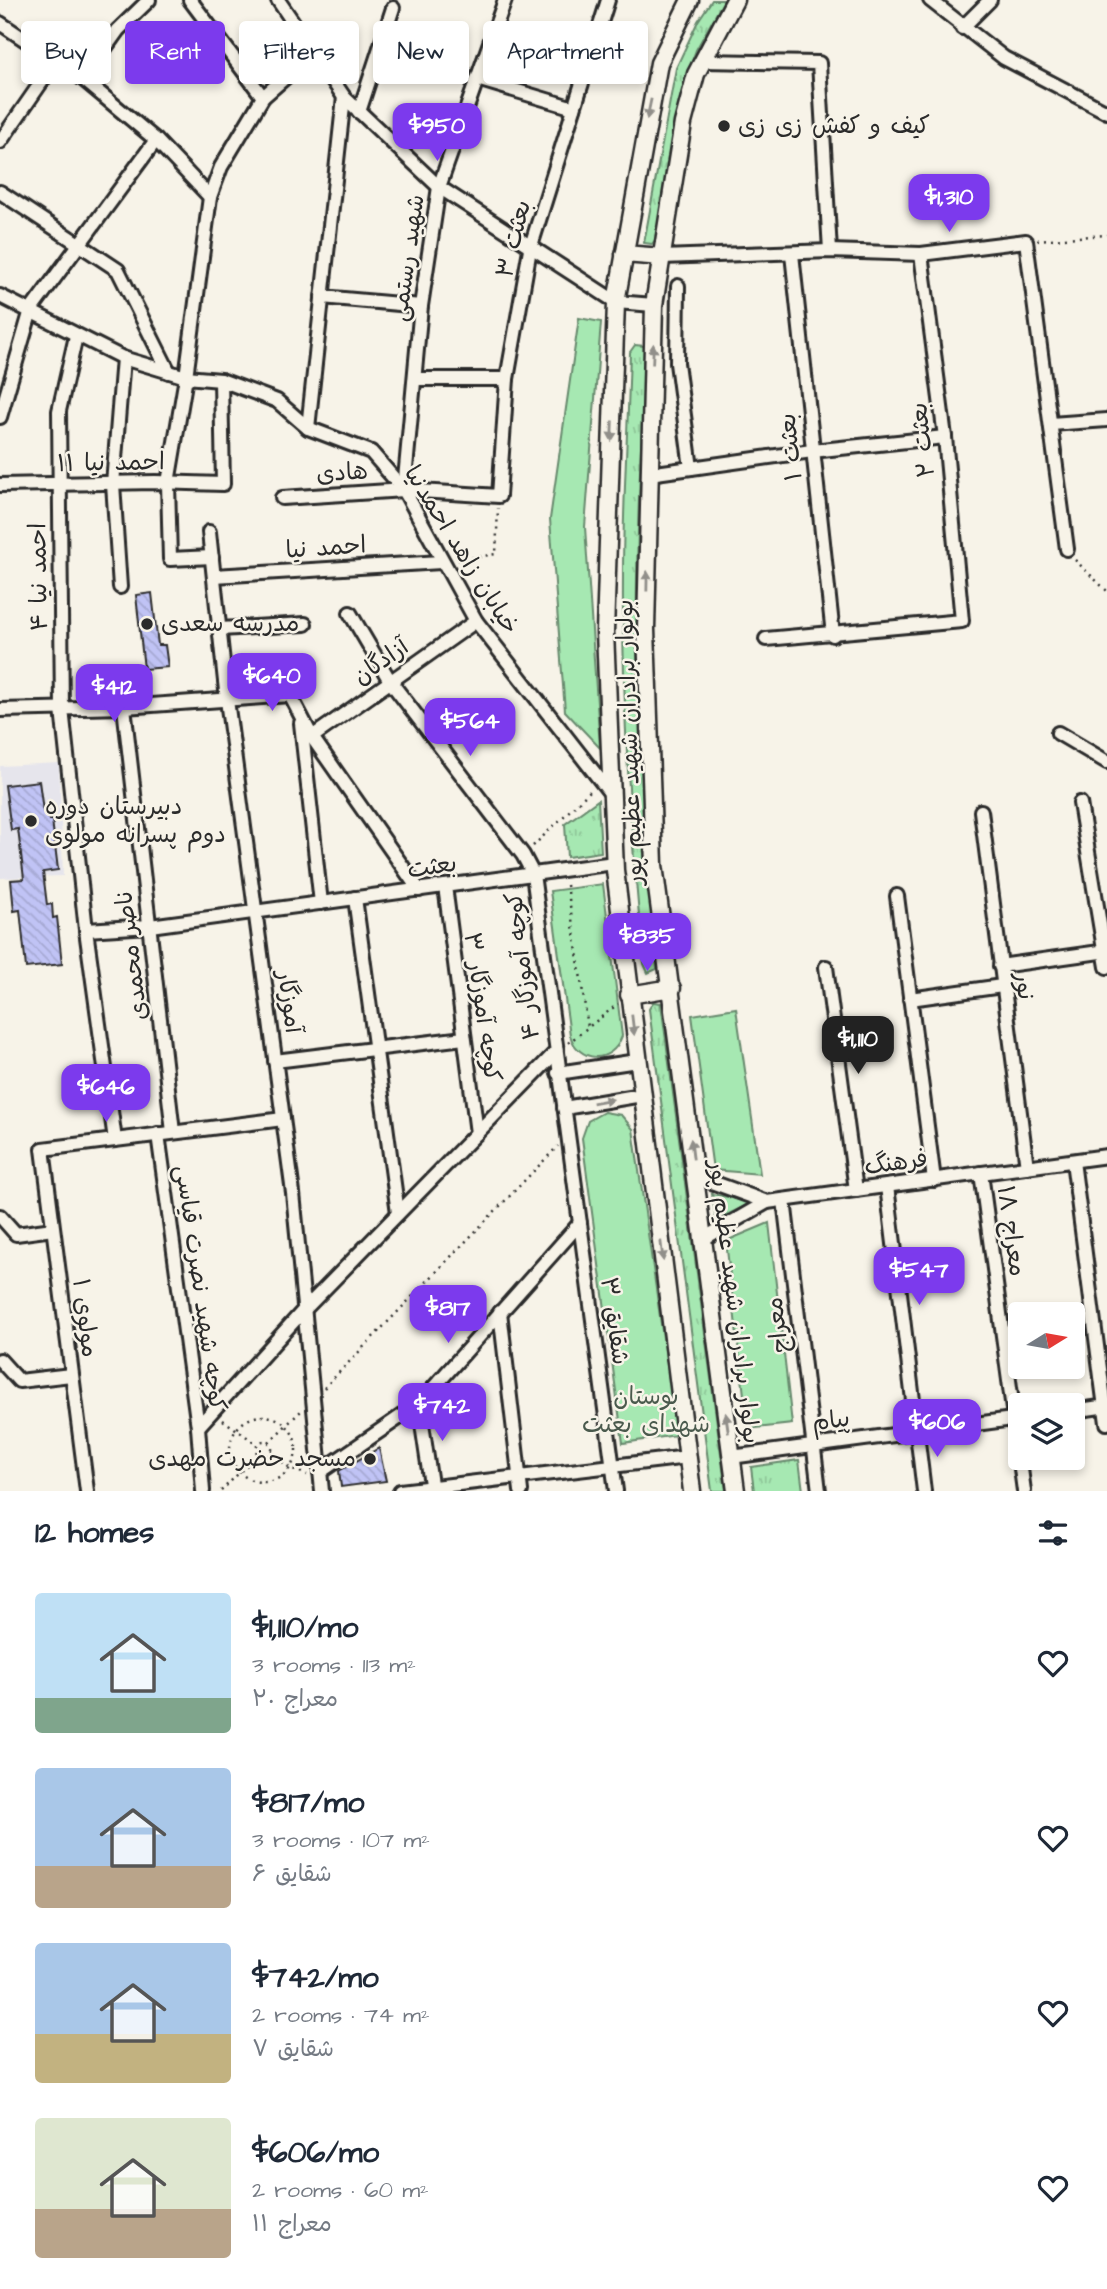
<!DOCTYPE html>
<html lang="en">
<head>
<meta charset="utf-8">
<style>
  :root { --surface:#fff; --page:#f6f6f7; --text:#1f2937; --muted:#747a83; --accent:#7c3aed }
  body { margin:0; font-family:"Architects Daughter","Playpen Sans Arabic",sans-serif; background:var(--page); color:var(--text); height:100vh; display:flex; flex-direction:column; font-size:26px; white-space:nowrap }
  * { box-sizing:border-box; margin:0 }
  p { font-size:23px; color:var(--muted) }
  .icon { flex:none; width:38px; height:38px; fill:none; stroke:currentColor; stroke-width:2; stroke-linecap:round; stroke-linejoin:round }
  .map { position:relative; height:1491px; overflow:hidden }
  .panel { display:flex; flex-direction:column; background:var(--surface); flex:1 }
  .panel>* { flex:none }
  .guide { position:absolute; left:21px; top:21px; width:700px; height:63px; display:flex; gap:14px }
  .needle { width:46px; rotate:79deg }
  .tools { position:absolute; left:1008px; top:1302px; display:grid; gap:14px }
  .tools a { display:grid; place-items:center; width:77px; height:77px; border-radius:7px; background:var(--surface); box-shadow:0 4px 10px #0003; font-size:35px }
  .price { position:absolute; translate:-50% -60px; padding:0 16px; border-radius:14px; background:var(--accent); color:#fff; font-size:23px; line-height:46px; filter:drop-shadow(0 2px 4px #0008) }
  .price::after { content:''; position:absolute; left:50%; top:42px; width:21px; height:16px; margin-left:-10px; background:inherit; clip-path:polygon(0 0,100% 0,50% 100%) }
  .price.active { background:#222; color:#fff }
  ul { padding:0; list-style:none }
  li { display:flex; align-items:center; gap:21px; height:175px; padding:0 35px }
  li span { display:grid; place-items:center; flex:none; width:196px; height:140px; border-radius:7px; color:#555 }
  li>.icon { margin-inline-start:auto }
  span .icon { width:84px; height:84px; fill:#fffc; stroke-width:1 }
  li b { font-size:30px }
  h2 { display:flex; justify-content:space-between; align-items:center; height:84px; padding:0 35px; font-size:30px }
  .pill { padding:0 24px; border-radius:7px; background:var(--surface); box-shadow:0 4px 10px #0003; font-size:24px; line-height:63px }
  .pill.active { background:var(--accent); color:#fff }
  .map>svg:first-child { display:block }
</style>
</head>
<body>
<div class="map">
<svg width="1107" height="1491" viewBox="0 0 1107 1491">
  <defs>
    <pattern id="grass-tufts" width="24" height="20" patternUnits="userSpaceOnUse" patternTransform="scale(1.75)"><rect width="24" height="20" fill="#a6e8b2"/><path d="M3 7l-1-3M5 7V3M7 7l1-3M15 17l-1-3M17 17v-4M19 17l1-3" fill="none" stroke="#8fc799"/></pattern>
    <pattern id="building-back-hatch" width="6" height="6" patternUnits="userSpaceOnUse" patternTransform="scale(1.75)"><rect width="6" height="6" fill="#c0c3f5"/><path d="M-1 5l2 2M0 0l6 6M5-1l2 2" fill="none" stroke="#a5a8d2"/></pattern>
  </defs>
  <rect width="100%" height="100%" fill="#f7f3e8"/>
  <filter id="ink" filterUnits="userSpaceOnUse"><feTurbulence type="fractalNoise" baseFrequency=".0143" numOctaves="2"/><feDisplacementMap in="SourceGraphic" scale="14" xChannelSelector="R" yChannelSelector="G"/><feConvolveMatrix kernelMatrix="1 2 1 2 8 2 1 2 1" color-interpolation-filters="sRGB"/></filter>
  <g filter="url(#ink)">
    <!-- built -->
    <polygon fill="#e6e5ec" points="59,763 63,876 0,878 0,766"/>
    <!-- grass -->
    <g fill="url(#grass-tufts)" stroke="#688a6e" stroke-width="2">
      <polygon points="712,0 724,0 696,50 686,78 659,235 652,244 644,243 676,68 698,21"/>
      <path d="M 635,345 L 644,346 L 645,357 C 640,469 634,581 638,693 C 641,785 649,877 657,969 L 648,973 L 644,964 C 630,835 622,705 623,576 C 623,501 628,427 630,352 Z"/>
      <polygon points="598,800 601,852 567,857 565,824"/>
      <polygon points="653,1002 661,1003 726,1491 712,1491 649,1009"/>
      <polygon points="799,1460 803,1491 754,1491 751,1467"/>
    </g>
    <!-- park -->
    <g fill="#a6e8b2" stroke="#688a6e" stroke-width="2">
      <polygon points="579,318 601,322 585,527 600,748 565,711 550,519"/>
      <path d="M 603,884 L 622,1036 C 612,1065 578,1063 570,1035 L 550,891 Z"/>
      <polygon points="736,1008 760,1174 713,1170 692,1015"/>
      <polygon points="604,1112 621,1115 633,1129 677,1435 623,1443 582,1138 588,1121"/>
      <polygon points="712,1194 754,1202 716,1220"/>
      <polygon points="769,1223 792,1424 748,1429 726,1241"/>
    </g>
    <!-- building -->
    <g fill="url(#building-back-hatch)" stroke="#2b2b2b" stroke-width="2">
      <polygon points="152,593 158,645 165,645 168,667 144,669 136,595"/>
      <polygon points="39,781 43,811 48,810 49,820 52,820 58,870 43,872 47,905 52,904 53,918 57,917 62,964 26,968 20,910 14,911 11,880 24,879 18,829 11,830 5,785"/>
      <polygon points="379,1448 386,1481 341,1487 339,1471"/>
    </g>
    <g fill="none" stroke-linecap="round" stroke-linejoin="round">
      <!-- minor casing -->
      <g stroke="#2b2b2b" stroke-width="18">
        <g id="minor">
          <polyline points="190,0 263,97"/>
          <polyline points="278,0 344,97 439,187 616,302 654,305"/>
          <polyline points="930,0 1004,58 1107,112"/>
          <polyline points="0,23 83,79 156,140 210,197"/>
          <polyline points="962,28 990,0"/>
          <polyline points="702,61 819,63 830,251"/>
          <polyline points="83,79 118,30 149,0"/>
          <polyline points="477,79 574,108"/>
          <polyline points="359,112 393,8"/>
          <polyline points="0,142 56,61"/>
          <polyline points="0,192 118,270 169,372"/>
          <polyline points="792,254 833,635"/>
          <polyline points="662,257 830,251 921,254 1026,241 1067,549"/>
          <polyline points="678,286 677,363 691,468"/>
          <polyline points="0,296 123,358 186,377 221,380 277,401 308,428 371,452 404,490 476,621 611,794"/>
          <polyline points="322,297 421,306"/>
          <polyline points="76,336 59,411 62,709 86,930 115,1140"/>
          <polyline points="415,379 507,379"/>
          <polyline points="0,417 31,310 156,140"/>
          <polyline points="1051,424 1107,420"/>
          <polyline points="308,428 344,97"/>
          <polyline points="649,474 812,451 945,437"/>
          <polyline points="0,485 155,482 223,484 221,380"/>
          <polyline points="404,490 421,306 439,187 505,0"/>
          <polyline points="282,498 404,490 499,496 507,379 530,249 608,0"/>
          <polyline points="209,532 227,700 293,1193 322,1491"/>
          <polyline points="212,557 170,559 168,483 186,377 210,197 221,167 263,97 312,54"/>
          <polyline points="214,576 441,562"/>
          <polyline points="120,587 113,484 123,358"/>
          <polyline points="350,613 390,681 523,855 533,874 616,1491"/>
          <polyline points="220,629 305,624"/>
          <polyline points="766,639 962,621 945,437 921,254"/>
          <polyline points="124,707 173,1132"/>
          <polyline points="0,710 124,707 290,695 312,737 419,890"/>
          <polyline points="301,723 321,903"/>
          <polyline points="1058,733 1107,762"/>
          <polyline points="312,737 476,621"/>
          <polyline points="1080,803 1107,967"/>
          <polyline points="981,811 1027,1167"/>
          <polyline points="445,886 477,1133"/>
          <polyline points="897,896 934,1180"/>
          <polyline points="355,898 398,1213"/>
          <polyline points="86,930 150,926 614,863"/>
          <polyline points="1000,966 1107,951"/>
          <polyline points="826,967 856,1190"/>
          <polyline points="910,999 1002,986"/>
          <polyline points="275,1061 464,1038"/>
          <polyline points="558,1073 637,1061"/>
          <polyline points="564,1108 642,1095"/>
          <polyline points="158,1134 198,1427 203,1491"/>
          <polyline points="1073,1161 1107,1423"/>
          <polyline points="981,1173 1024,1491"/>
          <polyline points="695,1176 767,1202 1107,1156"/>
          <polyline points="887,1186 924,1491"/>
          <polyline points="784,1200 819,1491"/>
          <polyline points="0,1216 16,1234 53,1229"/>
          <polyline points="703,1239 767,1202"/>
          <polyline points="500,1312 521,1491"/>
          <polyline points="0,1360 19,1381 71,1375"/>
          <polyline points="419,1404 432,1491"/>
          <polyline points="1073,1411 1107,1406"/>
          <polyline points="198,1427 303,1311 555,1053"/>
          <polyline points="731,1457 1020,1418"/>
          <polyline points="320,1472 419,1404 580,1223"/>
          <polyline points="87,1491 43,1149 283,1119"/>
          <polyline points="400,1491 688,1457"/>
        </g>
      </g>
      <!-- secondary casing -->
      <g stroke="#2b2b2b" stroke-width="21">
        <g id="secondary">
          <polyline points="690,0 659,63 616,302 605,632 615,870 692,1491"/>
          <polyline points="735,0 696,74 683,123 654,305 646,629 654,865 736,1491"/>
          <polyline points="624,254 662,257"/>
          <polyline points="629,995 672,988"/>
        </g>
      </g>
      <!-- path -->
      <g stroke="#2b2b2b" stroke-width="2.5" stroke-dasharray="2 5" stroke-linecap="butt">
        <polyline points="1037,240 1107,235"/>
        <polyline points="458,560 496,554 498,508"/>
        <polyline points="1075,560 1107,591"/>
        <polyline points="533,846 591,790"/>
        <polyline points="567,885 588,1027"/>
        <polyline points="568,1043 618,1004"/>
        <polyline points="324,1388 558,1146"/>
        <circle cx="263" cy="1449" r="33"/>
        <polyline points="223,1420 257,1444"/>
        <circle cx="264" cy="1449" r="8"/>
        <polyline points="269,1442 302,1410"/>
        <polyline points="271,1453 290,1468 307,1475"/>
        <polyline points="221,1491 258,1454"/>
      </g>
      <!-- minor -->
      <use href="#minor" stroke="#f7f3e8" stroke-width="12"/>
      <!-- secondary -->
      <use href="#secondary" stroke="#f7f3e8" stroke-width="16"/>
    </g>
    <!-- one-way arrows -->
    <defs><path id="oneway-solid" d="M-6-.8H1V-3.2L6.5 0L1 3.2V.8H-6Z" transform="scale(1.75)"/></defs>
    <g fill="#918f8a">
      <use href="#oneway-solid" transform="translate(649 109) rotate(102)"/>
      <use href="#oneway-solid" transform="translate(653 354) rotate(-88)"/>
      <use href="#oneway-solid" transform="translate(612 431) rotate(92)"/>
      <use href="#oneway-solid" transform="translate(647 581) rotate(-89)"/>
      <use href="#oneway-solid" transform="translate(633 1025) rotate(83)"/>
      <use href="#oneway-solid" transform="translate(603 1101) rotate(-10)"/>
      <use href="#oneway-solid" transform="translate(692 1149) rotate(-97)"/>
      <use href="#oneway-solid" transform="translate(662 1251) rotate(83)"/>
      <use href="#oneway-solid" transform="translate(727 1423) rotate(-98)"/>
    </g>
  </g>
  <!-- markers -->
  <g fill="#2b2b2b" stroke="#f7f3e8" stroke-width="2.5">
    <circle cx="724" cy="126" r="7"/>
    <circle cx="147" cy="624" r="7"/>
    <circle cx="31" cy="821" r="7"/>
    <circle cx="370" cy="1459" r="7"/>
  </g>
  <g text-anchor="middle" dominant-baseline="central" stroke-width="5" stroke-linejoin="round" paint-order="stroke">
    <!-- poi labels -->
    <g font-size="24" fill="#2b2b2b" stroke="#f7f3e8" text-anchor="start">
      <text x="738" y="126">کیف و کفش زی زی</text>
      <text x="161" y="624">مدرسه سعدی</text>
      <text x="45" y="807">دبیرستان دوره<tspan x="45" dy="28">دوم پسرانه مولوی</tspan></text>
      <text x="356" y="1459" text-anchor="end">مسجد حضرت مهدی</text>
    </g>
    <!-- street labels -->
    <g font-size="24" fill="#2b2b2b" stroke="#f7f3e8">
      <text transform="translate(514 239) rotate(-76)">بعثت ۳</text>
      <text transform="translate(408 258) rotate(-82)">شهید رستمی</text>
      <text transform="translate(923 440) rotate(-96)">بعثت ۲</text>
      <text transform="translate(791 447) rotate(-96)">بعثت ۱</text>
      <text transform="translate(111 463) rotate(-1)">احمد نیا ۱۱</text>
      <text transform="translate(342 473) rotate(-4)">هادی</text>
      <text transform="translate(326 548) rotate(-4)">احمد نیا</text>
      <text transform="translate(461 550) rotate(58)">خیابان زاهد احمدنیا</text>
      <text transform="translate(39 577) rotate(-91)">احمد نیا ۴</text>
      <text transform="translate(381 662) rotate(-35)">آزادگان</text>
      <text transform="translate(630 742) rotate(-92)">بولوار برادران شهید عظیم‌ پور</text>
      <text transform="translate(432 867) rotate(-8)">بعثت</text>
      <text transform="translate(132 955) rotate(-97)">ناصر محمدی</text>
      <text transform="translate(523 966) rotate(-97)">کوچه آموزگار ۴</text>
      <text transform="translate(1024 986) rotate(82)">نور</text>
      <text transform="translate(289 1002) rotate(82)">آموزگار</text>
      <text transform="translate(482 1007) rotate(82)">کوچه آموزگار ۳</text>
      <text transform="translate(896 1163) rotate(-8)">فرهنگ</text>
      <text transform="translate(1011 1231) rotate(82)">معراج ۱۸</text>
      <text transform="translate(200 1288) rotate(82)">کوچه شهید نصرت قیاسی</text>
      <text transform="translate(734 1302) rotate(83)">بولوار برادران شهید عظیم‌ پور</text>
      <text transform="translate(85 1318) rotate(83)">مولوی ۱</text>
      <text transform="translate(614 1321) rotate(82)">شقایق ۳</text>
      <text transform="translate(778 1325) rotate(-97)">معراج</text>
      <text transform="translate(831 1421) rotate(-7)">پیام</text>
    </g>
    <!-- park labels -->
    <g font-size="24" fill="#4a5a4d" stroke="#f7f3e8">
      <text x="646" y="1397">بوستان<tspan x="646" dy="28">شهدای بعثت</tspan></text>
    </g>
  </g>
</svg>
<div class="tools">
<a><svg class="needle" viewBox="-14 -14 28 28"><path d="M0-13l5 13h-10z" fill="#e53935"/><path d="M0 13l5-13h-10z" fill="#747a83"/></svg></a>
<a><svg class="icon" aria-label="layers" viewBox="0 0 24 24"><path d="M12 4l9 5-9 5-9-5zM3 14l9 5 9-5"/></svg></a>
</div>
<b class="price" style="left:437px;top:163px">$950</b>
<b class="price" style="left:949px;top:234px">$1,310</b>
<b class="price" style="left:272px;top:713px">$640</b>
<b class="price" style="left:114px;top:724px">$412</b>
<b class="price" style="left:470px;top:758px">$564</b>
<b class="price" style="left:647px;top:973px">$835</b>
<b class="price active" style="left:858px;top:1076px">$1,110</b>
<b class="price" style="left:106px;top:1124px">$646</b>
<b class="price" style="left:919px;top:1307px">$547</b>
<b class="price" style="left:448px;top:1345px">$817</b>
<b class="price" style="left:442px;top:1443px">$742</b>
<b class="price" style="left:937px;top:1459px">$606</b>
<div class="guide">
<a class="pill">Buy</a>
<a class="pill active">Rent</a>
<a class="pill">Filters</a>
<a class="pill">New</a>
<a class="pill">Apartment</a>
</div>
</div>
<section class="panel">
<h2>12 homes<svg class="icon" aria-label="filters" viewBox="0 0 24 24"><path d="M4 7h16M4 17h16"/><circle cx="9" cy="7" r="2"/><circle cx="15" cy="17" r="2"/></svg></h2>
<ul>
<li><span style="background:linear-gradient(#bfe0f5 75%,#7fa58c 0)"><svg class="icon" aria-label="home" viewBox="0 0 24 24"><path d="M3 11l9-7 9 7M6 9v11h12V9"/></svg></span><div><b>$1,110/mo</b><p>3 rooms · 113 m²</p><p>معراج ۲۰</p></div><svg class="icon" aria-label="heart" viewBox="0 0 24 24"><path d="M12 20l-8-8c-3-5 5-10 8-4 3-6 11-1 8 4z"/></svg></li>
<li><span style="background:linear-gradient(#a9c7e8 70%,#b9a48a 0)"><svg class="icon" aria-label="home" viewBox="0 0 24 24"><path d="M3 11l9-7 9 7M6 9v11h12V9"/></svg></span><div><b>$817/mo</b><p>3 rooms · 107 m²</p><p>شقایق ۶</p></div><svg class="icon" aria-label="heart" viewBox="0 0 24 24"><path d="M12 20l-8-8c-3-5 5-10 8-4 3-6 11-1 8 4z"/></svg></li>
<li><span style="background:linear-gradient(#a9c7e8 65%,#c2b280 0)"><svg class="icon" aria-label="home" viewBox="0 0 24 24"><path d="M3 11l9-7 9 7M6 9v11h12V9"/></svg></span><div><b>$742/mo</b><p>2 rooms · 74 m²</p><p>شقایق ۷</p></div><svg class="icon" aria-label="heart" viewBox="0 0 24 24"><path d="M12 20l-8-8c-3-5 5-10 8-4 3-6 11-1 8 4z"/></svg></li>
<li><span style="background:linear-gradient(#dfe7d0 65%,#b9a48a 0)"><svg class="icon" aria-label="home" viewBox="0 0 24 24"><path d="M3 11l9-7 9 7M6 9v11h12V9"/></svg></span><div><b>$606/mo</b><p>2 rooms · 60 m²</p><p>معراج ۱۱</p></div><svg class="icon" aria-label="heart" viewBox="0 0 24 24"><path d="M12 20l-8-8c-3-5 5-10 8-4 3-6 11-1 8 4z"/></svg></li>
</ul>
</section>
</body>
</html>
